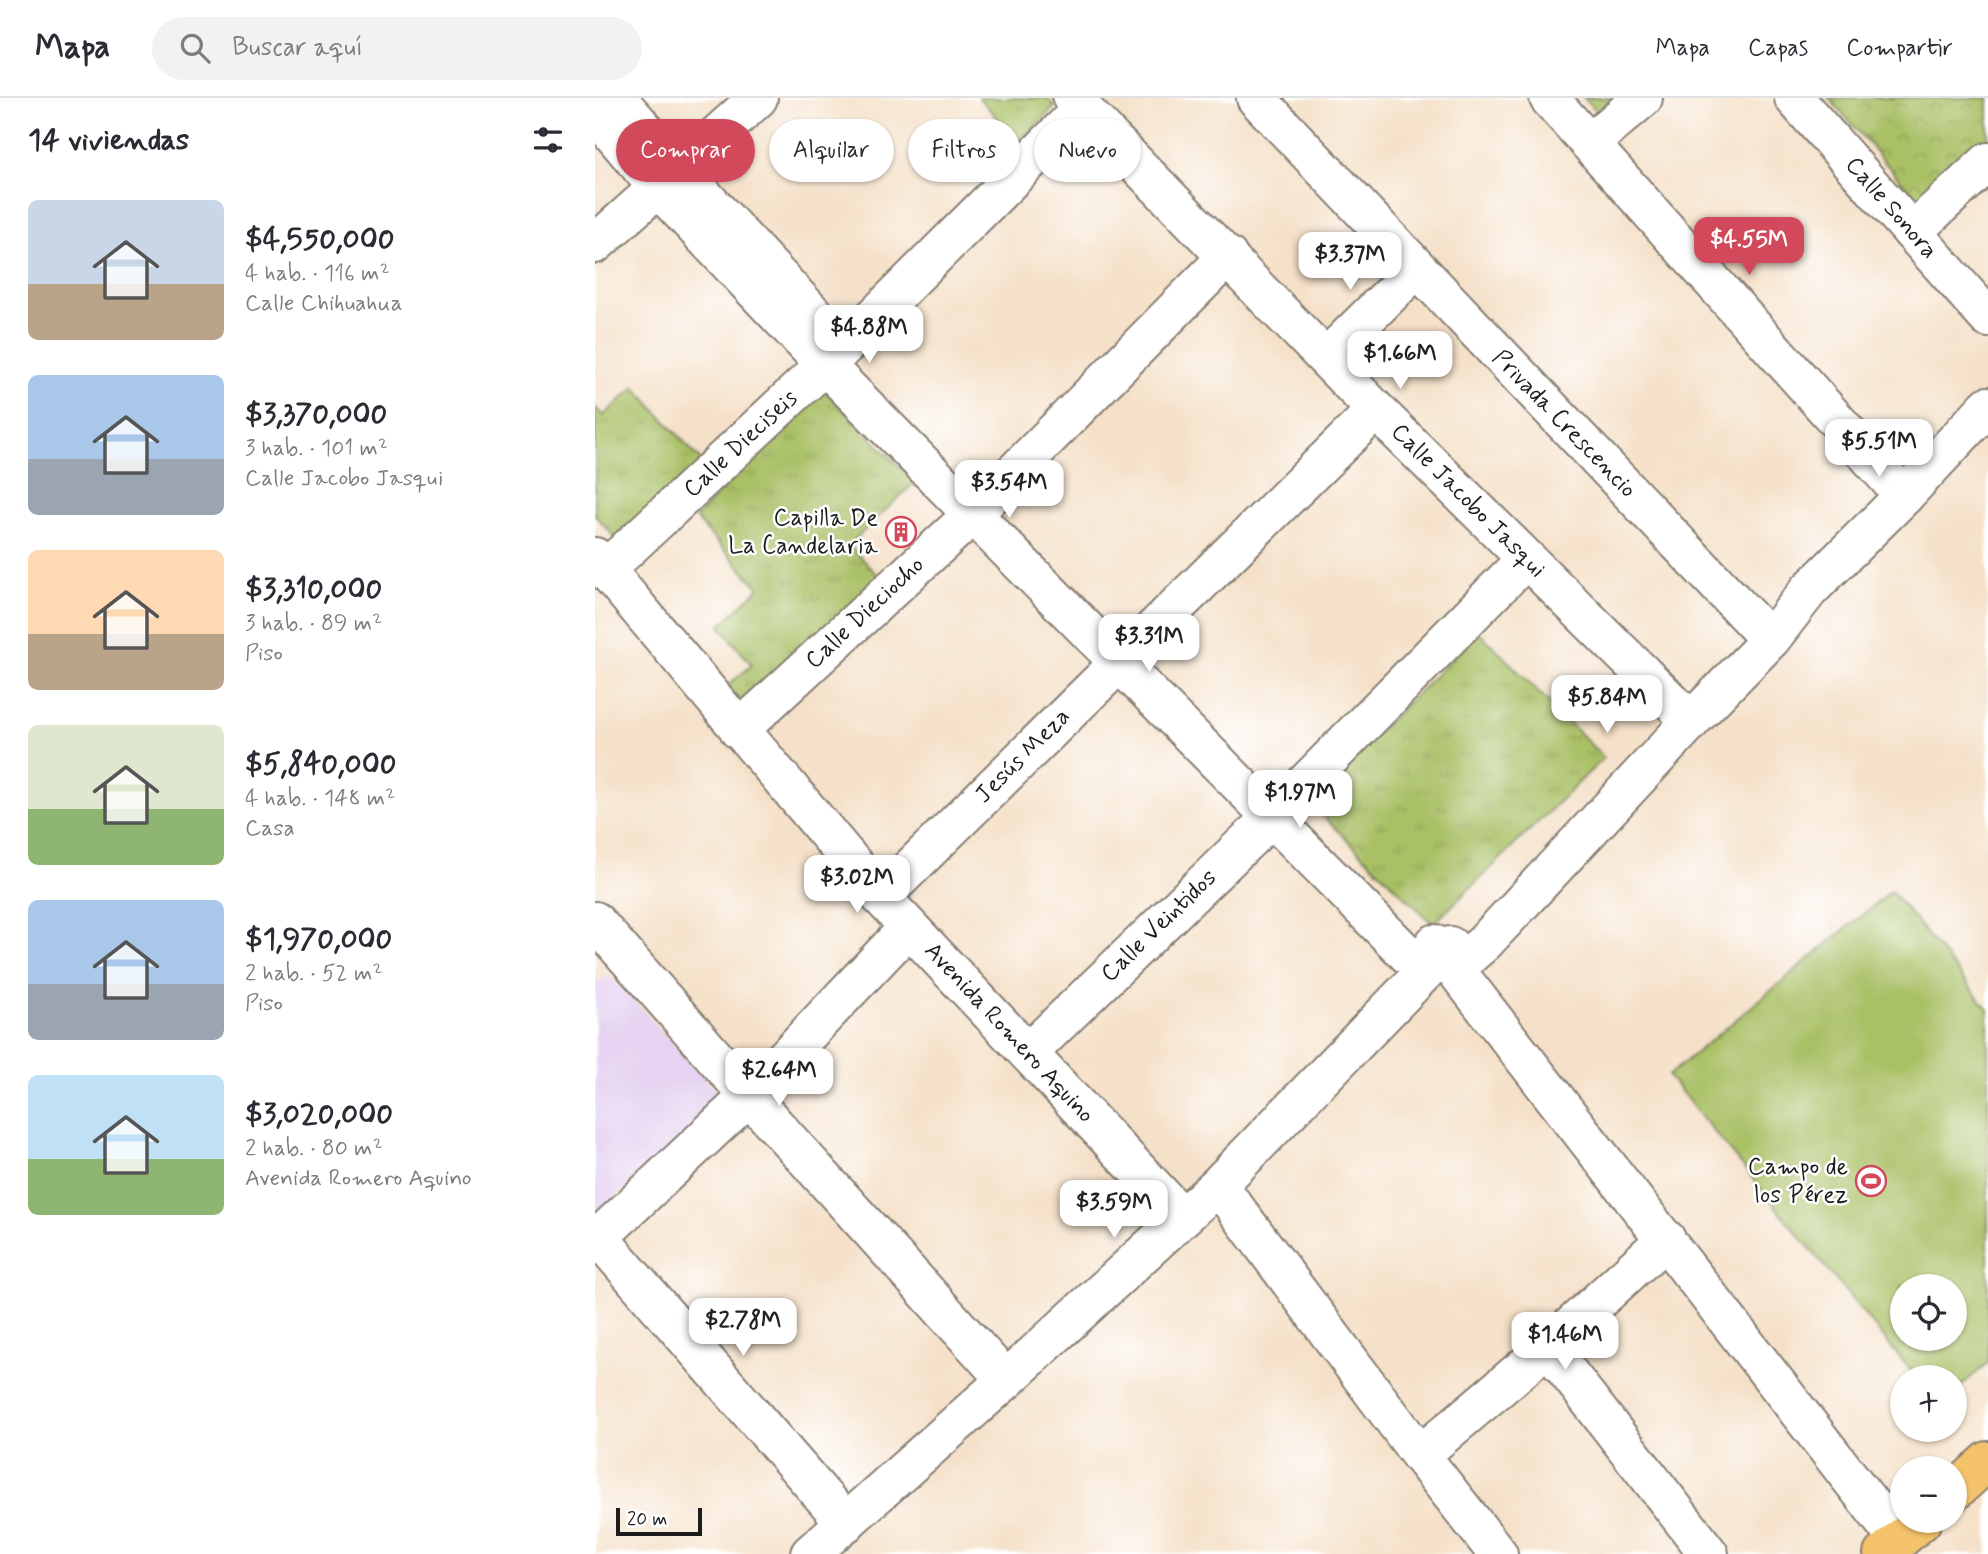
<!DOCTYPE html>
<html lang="es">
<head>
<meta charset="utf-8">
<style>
  :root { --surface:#fff; --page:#f2f2f3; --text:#2b2b33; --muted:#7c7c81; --line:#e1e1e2; --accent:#d1495b }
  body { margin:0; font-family:Mynerve,sans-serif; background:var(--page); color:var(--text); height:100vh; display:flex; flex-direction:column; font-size:26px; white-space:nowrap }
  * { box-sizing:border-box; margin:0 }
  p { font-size:23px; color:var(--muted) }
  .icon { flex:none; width:38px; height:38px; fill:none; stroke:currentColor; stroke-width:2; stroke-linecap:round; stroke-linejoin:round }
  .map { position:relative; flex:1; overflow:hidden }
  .drawer { display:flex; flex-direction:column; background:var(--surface); width:595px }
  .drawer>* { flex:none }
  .hud { position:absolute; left:21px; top:21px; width:665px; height:63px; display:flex; gap:14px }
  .buttons { position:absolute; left:1295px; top:1176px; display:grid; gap:14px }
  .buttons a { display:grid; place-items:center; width:77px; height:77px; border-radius:50%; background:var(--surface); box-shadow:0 2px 5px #0004; font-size:35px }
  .scale { position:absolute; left:21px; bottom:18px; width:86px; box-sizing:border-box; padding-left:7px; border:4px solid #1c1c1c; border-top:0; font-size:19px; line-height:24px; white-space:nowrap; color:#1c1c1c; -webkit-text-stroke:5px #fff; paint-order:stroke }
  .price { position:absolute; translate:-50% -60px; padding:0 16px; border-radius:14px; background:#fff; color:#222; font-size:23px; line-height:46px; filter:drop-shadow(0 2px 4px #0008) }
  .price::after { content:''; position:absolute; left:50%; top:42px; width:21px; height:16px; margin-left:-10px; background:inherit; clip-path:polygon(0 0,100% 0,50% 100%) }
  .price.selected { background:var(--accent); color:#fff }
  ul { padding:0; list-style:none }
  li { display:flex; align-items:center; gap:21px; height:175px; padding:0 28px }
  li span { display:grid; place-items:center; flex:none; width:196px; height:140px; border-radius:10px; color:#555 }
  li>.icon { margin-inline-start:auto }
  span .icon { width:84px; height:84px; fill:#fffc; stroke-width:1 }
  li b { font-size:30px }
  h2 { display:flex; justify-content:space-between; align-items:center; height:84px; padding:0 28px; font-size:30px }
  .tag { padding:0 24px; border-radius:32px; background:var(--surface); box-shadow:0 2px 5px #0004; font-size:24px; line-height:63px }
  .tag.selected { background:var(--accent); color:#fff }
  header { display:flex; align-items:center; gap:42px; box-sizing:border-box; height:98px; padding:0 35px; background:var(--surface); border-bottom:2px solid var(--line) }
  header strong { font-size:33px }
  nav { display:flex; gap:38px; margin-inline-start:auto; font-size:24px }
  .search { width:490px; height:63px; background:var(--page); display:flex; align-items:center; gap:18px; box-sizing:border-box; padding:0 24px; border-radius:38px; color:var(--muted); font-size:26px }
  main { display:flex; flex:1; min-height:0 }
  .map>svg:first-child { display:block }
</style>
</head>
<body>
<header>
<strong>Mapa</strong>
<div class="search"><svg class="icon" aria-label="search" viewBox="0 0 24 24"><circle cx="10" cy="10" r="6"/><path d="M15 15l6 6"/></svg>Buscar aquí</div>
<nav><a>Mapa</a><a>Capas</a><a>Compartir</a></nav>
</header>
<main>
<section class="drawer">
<h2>14 viviendas<svg class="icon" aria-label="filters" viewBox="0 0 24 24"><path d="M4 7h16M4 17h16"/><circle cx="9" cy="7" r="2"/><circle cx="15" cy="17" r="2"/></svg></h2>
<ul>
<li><span style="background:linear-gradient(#c9d6e8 60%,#b9a48a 0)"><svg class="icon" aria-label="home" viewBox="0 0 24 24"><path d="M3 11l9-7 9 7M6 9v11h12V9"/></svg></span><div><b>$4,550,000</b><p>4 hab. · 116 m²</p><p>Calle Chihuahua</p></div></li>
<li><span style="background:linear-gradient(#a9c7e8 60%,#9aa5b1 0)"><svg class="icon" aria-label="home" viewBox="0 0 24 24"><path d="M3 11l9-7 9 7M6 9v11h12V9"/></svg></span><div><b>$3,370,000</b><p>3 hab. · 101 m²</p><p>Calle Jacobo Jasqui</p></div></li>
<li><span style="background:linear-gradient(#ffd9b3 60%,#b9a48a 0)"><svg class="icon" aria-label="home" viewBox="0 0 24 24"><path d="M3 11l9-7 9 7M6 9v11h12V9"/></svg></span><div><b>$3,310,000</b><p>3 hab. · 89 m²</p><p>Piso</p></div></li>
<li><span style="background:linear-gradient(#dfe7d0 60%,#8fb573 0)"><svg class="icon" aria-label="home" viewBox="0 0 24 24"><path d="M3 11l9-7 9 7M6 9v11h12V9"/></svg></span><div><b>$5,840,000</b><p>4 hab. · 148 m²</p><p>Casa</p></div></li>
<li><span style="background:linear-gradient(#a9c7e8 60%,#9aa5b1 0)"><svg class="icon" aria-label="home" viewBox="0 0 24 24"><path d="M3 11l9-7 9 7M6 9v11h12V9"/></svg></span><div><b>$1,970,000</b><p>2 hab. · 52 m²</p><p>Piso</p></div></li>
<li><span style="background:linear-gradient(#bfe0f5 60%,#8fb573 0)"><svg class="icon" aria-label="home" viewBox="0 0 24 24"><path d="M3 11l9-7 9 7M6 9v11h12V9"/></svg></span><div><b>$3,020,000</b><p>2 hab. · 80 m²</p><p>Avenida Romero Aquino</p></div></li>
</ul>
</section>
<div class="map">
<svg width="1393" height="1456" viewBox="0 0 1393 1456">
  <defs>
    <pattern id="grass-tufts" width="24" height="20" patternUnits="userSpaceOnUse" patternTransform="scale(1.75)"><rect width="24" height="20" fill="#a9c065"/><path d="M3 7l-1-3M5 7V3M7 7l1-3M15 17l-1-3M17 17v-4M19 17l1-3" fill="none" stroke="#91a457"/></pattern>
    <pattern id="park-crowns" width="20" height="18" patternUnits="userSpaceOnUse" patternTransform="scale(1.75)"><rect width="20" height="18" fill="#a9c065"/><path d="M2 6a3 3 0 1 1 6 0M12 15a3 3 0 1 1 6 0" fill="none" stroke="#91a457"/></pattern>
  </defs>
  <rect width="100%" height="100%" fill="#fff"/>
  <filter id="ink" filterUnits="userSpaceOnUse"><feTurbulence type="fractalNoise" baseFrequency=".0143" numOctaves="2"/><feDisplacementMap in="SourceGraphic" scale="14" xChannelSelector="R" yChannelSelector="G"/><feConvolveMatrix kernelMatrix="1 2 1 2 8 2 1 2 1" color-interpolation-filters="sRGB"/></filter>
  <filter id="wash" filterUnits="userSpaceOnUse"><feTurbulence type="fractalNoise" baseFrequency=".00686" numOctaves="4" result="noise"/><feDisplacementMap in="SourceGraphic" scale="28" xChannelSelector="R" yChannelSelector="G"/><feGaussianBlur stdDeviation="1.57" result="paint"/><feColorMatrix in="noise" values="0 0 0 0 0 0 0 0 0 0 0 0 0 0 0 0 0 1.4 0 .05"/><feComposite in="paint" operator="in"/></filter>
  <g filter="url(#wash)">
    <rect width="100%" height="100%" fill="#f5e1c9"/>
    <!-- built -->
    <polygon fill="#e5d3f1" points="13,875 128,1000 2,1116 0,1114 0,887"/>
    <!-- grass -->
    <g fill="url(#grass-tufts)" stroke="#626e40" stroke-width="2">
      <polygon points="384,0 452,0 460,9 424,43"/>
      <polygon points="40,289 109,366 23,443 0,417 0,309 8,318"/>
      <polygon points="226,289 320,384 254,447 290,485 151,609 132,588 157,567 125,528 164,490 100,420"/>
      <polygon points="884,534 1009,660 838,826 713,703"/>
    </g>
    <!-- park -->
    <g fill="url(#park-crowns)" stroke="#626e40" stroke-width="2">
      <polygon points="989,0 1025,0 1006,17"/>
      <polygon points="1234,0 1393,0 1393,53 1332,113"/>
    </g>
    <!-- pitch -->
    <path fill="#a9c065" stroke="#626e40" stroke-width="2" fill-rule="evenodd" d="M 1296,793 L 1393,911 L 1393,1265 L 1360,1293 L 1360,1279 L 1321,1279 L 1073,978 ZM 1307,1188 L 1360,1188 L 1360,1241 L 1307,1241 Z"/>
  </g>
  <g filter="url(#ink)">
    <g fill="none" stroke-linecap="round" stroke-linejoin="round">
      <!-- minor casing -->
      <g stroke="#887e72" stroke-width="42">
        <g id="minor">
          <polyline points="22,0 84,71 236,235"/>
          <polyline points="477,0 781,312 1096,623"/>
          <polyline points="661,0 1162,528"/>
          <polyline points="954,0 1309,398"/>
          <polyline points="1199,0 1393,220"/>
          <polyline points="0,15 63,90 230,267 814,858 848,856 874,858 889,845 1096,623 1176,541 1214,492 1309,398 1393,308"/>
          <polyline points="995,45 1048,0"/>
          <polyline points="1317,134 1393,64"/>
          <polyline points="0,146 163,0"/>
          <polyline points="731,260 821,171"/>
          <polyline points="0,459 286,799 587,1119"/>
          <polyline points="11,471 249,249 487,11"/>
          <polyline points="144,632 377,417 633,158"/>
          <polyline points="286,799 781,312"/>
          <polyline points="0,823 154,998 411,1282"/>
          <polyline points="839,846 848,856 1304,1443"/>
          <polyline points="433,955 677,719 931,461"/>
          <polyline points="623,1087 825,1357 903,1456"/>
          <polyline points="0,1135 251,1425"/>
          <polyline points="4,1139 154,998 314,829"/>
          <polyline points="953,1249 1114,1456"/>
          <polyline points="825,1357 953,1249 1071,1141"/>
          <polyline points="215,1456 411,1282 623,1087 855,848"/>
        </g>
      </g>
      <!-- major casing -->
      <g stroke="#887e72" stroke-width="42">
        <g id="major">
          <polyline points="1360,1393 1393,1363"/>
          <polyline points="1288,1456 1327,1423"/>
        </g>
      </g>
      <!-- minor -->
      <use href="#minor" stroke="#fff" stroke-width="38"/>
      <!-- major -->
      <use href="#major" stroke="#f3c26a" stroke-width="38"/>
    </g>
  </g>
  <!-- icons -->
  <defs>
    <g id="building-ring" transform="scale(1.575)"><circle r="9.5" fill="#fff" stroke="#d1495b" stroke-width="1.5"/><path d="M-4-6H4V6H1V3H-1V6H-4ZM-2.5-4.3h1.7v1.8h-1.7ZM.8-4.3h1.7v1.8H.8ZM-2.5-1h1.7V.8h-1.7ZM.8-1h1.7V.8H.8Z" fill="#d1495b"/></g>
    <g id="stadium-ring" transform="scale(1.575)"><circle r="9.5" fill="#fff" stroke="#d1495b" stroke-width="1.5"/><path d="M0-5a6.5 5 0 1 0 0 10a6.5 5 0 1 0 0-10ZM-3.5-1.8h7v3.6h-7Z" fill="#d1495b"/></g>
  </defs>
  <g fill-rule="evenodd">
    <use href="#building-ring" x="306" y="434"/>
    <use href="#stadium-ring" x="1276" y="1083"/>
  </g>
  <g text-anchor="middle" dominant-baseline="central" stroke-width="5" stroke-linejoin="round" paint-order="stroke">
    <!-- street labels -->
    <g font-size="24" fill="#1c1c1c" stroke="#fff">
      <text transform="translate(1296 110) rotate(49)">Calle Sonora</text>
      <text transform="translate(969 326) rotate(46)">Privada Crescencio</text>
      <text transform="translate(146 346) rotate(-43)">Calle Dieciseis</text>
      <text transform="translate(873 403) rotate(45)">Calle Jacobo Jasqui</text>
      <text transform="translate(270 515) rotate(-43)">Calle Dieciocho</text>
      <text transform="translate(428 658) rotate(-45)">Jesús Meza</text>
      <text transform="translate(564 828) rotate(-44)">Calle Veintidos</text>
      <text transform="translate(414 935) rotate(47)">Avenida Romero Aquino</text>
    </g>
    <!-- poi labels -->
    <g font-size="24" fill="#1c1c1c" stroke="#fff" text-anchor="end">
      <text x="283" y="420">Capilla De<tspan x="283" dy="28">La Candelaria</tspan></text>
      <text x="1253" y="1069">Campo de<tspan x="1253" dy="28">los Pérez</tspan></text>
    </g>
  </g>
</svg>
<div class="buttons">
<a><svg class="icon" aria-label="locate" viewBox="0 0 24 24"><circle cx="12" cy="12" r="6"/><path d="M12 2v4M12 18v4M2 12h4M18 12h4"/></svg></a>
<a>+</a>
<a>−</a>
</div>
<div class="scale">20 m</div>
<b class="price selected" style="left:1154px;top:179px">$4.55M</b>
<b class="price" style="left:755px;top:194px">$3.37M</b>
<b class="price" style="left:274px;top:267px">$4.88M</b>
<b class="price" style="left:805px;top:293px">$1.66M</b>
<b class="price" style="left:1284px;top:381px">$5.51M</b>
<b class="price" style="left:414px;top:422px">$3.54M</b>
<b class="price" style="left:554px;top:576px">$3.31M</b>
<b class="price" style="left:1012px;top:637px">$5.84M</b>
<b class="price" style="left:705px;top:732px">$1.97M</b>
<b class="price" style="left:262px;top:817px">$3.02M</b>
<b class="price" style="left:184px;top:1010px">$2.64M</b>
<b class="price" style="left:519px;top:1142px">$3.59M</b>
<b class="price" style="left:148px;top:1260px">$2.78M</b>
<b class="price" style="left:970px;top:1274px">$1.46M</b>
<div class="hud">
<a class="tag selected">Comprar</a>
<a class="tag">Alquilar</a>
<a class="tag">Filtros</a>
<a class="tag">Nuevo</a>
</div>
</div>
</main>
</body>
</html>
